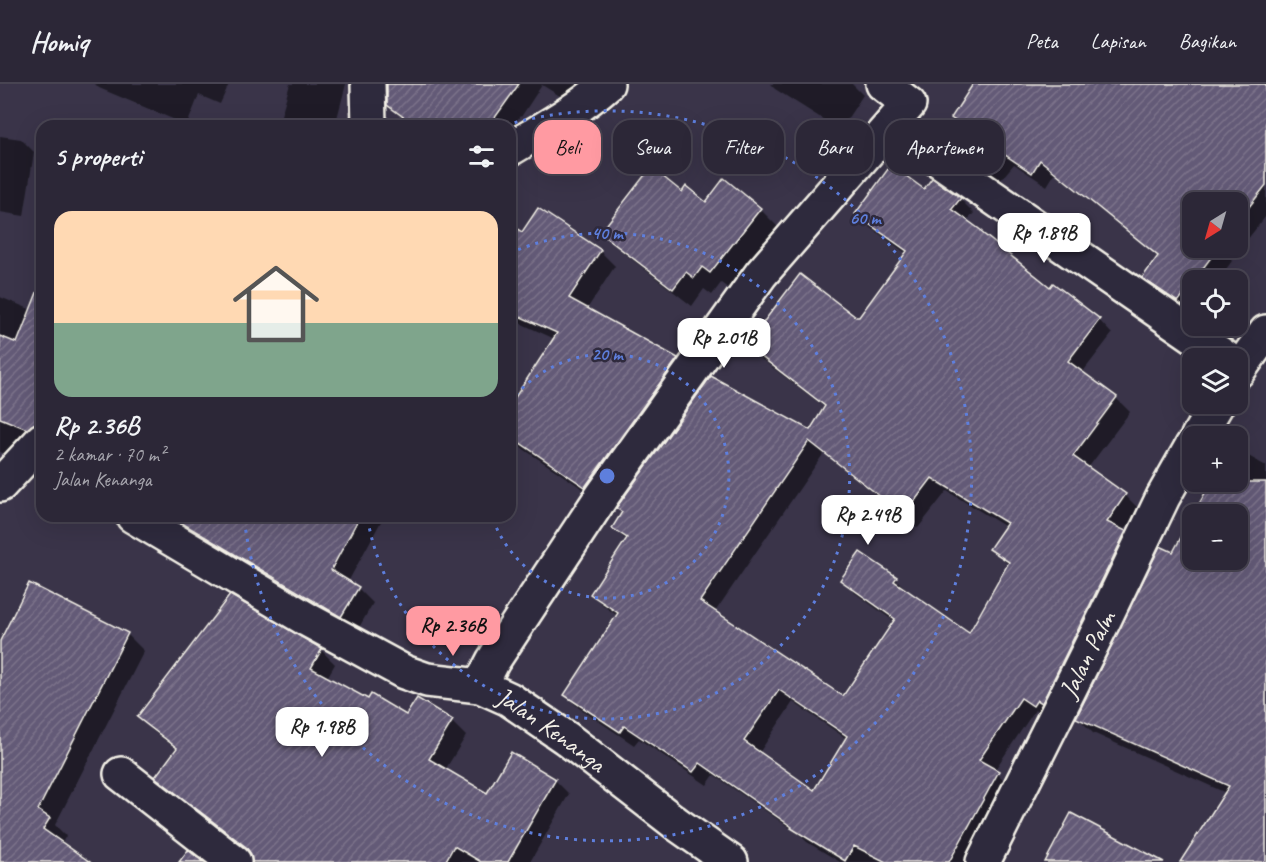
<!DOCTYPE html>
<html lang="id">
<head>
<meta charset="utf-8">
<style>
  :root { --surface:#2c2737; --page:#342f3f; --text:#f1f3f6; --muted:#a6a5ad; --line:#484452; --accent:#ff9aa2 }
  body { margin:0; font-family:Caveat,sans-serif; background:var(--page); color:var(--text); height:100vh; display:flex; flex-direction:column; font-size:22px; white-space:nowrap }
  * { box-sizing:border-box; margin:0 }
  p { font-size:20px; color:var(--muted) }
  .icon { flex:none; width:33px; height:33px; fill:none; stroke:currentColor; stroke-width:2; stroke-linecap:round; stroke-linejoin:round }
  .map { position:relative; flex:1; overflow:hidden }
  .sheet { position:absolute; left:36px; top:36px; width:480px; height:402px; display:flex; flex-direction:column; background:var(--surface); border-radius:18px; box-shadow:0 6px 24px #0002,0 0 0 2px var(--line) }
  .sheet>* { flex:none }
  .guide { position:absolute; left:534px; top:36px; width:570px; height:54px; display:flex; gap:12px }
  .needle { width:39px; rotate:217deg }
  .controls { position:absolute; left:1182px; top:108px; display:grid; gap:12px }
  .controls a { display:grid; place-items:center; width:66px; height:66px; border-radius:12px; background:var(--surface); box-shadow:0 6px 24px #0002,0 0 0 2px var(--line); font-size:30px }
  .price { position:absolute; translate:-50% -51px; padding:0 14px; border-radius:12px; background:#fff; color:#222; font-size:20px; line-height:39px; filter:drop-shadow(0 2px 3px #0008) }
  .price::after { content:''; position:absolute; left:50%; top:36px; width:18px; height:14px; margin-left:-9px; background:inherit; clip-path:polygon(0 0,100% 0,50% 100%) }
  .price.selected { background:var(--accent); color:#111 }
  ul { padding:0; list-style:none }
  li { display:grid; align-content:center; gap:12px; height:318px; padding:0 18px }
  li span { display:grid; place-items:center; height:186px; border-radius:18px; color:#555 }
  li>.icon { margin-inline-start:auto }
  span .icon { width:108px; height:108px; fill:#fffc; stroke-width:1 }
  li b { font-size:26px }
  h2 { display:flex; justify-content:space-between; align-items:center; height:72px; padding:0 18px; font-size:26px }
  .tag { padding:0 21px; border-radius:18px; background:var(--surface); box-shadow:0 6px 24px #0002,0 0 0 2px var(--line); font-size:21px; line-height:54px }
  .tag.selected { background:var(--accent); color:#111 }
  header { display:flex; align-items:center; gap:36px; box-sizing:border-box; height:84px; padding:0 30px; background:var(--surface); border-bottom:2px solid var(--line) }
  header strong { font-size:28px }
  nav { display:flex; gap:33px; margin-inline-start:auto; font-size:21px }
  .map>svg:first-child { display:block }
</style>
</head>
<body>
<header>
<strong>Homiq</strong>
<nav><a>Peta</a><a>Lapisan</a><a>Bagikan</a></nav>
</header>
<div class="map">
<svg width="1266" height="778" viewBox="0 0 1266 778">
  <defs>
    <pattern id="building-hatch" width="6" height="6" patternUnits="userSpaceOnUse" patternTransform="scale(1.5)"><rect width="6" height="6" fill="#645a77"/><path d="M-1 1l2-2M0 6l6-6M5 7l2-2" fill="none" stroke="#7b728a"/></pattern>
  </defs>
  <rect width="100%" height="100%" fill="#3a3449"/>
  <filter id="ink" filterUnits="userSpaceOnUse"><feTurbulence type="fractalNoise" baseFrequency=".0167" numOctaves="2"/><feDisplacementMap in="SourceGraphic" scale="12" xChannelSelector="R" yChannelSelector="G"/><feConvolveMatrix kernelMatrix="1 2 1 2 8 2 1 2 1" color-interpolation-filters="sRGB"/></filter>
  <g filter="url(#ink)">
    <!-- shadow -->
    <g fill="#0007" fill-rule="evenodd">
      <polygon points="95,0 229,0 220,20 199,11 187,41 99,4"/>
      <polygon points="290,0 346,0 335,42 278,42"/>
      <polygon points="399,0 590,0 576,22 542,1 521,33 520,32 510,46 510,42 413,42 389,20"/>
      <polygon points="770,0 852,0 863,11 840,46 775,5"/>
      <path d="M 975,0 L 1266,0 L 1266,132 L 1231,176 L 1232,177 L 1218,196 L 1192,196 L 1192,231 L 1158,207 L 1144,193 L 1159,173 L 1055,89 L 1047,102 L 1014,80 L 999,98 L 971,78 L 957,64 L 968,49 L 952,34 ZM 1192,118 L 1238,118 L 1238,164 L 1192,164 Z"/>
      <polygon points="0,52 21,55 34,68 24,132 0,128"/>
      <path d="M 932,96 L 960,115 L 974,129 L 966,138 L 1050,205 L 1099,236 L 1112,250 L 1082,289 L 1116,314 L 1130,328 L 1088,384 L 1125,411 L 1139,425 L 1123,447 L 1139,462 L 1047,634 L 1035,626 L 994,687 L 1011,702 L 970,778 L 840,778 L 807,758 L 800,751 L 714,691 L 707,701 L 639,655 L 634,661 L 579,624 L 565,611 L 618,532 L 605,523 L 591,510 L 627,457 L 614,444 L 810,348 L 826,324 L 761,275 L 748,261 L 860,235 L 907,170 L 870,143 L 857,130 L 924,107 ZM 824,369 L 918,444 L 947,407 L 1006,443 L 991,464 L 1009,481 L 970,552 L 909,508 L 896,495 L 842,496 L 855,509 L 895,538 L 843,614 L 715,528 ZM 793,618 L 847,655 L 815,708 L 759,669 Z"/>
      <polygon points="682,110 706,120 760,125 778,143 729,205 721,199 712,211 704,205 692,222 620,166 602,149"/>
      <polygon points="510,142 522,150 600,167 615,182 587,225 677,275 692,290 601,417 510,356 510,305 519,311 555,255 513,236 510,243"/>
      <polygon points="0,213 42,230 42,358 24,351 15,373 0,368"/>
      <polygon points="1238,366 1266,382 1266,778 1182,778 1226,709 1093,649 1078,634 1173,470 1192,433 1192,476 1238,476 1238,430 1194,430 1213,398 1238,398"/>
      <polygon points="171,432 384,432 348,498 358,504 373,519 357,547 192,450 179,437"/>
      <polygon points="127,550 144,567 55,741 66,752 61,760 87,778 0,778 0,561"/>
      <polygon points="321,566 335,580 327,594 369,616 406,633 417,616 452,638 466,652 445,686 487,711 555,696 569,710 530,778 254,778 251,769 171,706 157,692 178,666 153,647 139,633"/>
    </g>
    <!-- building -->
    <g fill="url(#building-hatch)" stroke="#f4f1e8" stroke-width="1.5" fill-rule="evenodd">
      <polygon points="387,0 519,0 489,42 416,42 387,21"/>
      <polygon points="973,0 1266,0 1266,101 1238,137 1238,118 1192,118 1192,164 1218,164 1178,218 1142,194 1158,172 1040,76 1032,89 999,67 985,85 955,64 968,46 951,34"/>
      <path d="M 891,81 L 924,105 L 932,94 L 961,114 L 952,125 L 982,147 L 981,148 L 1050,203 L 1053,199 L 1100,235 L 1068,277 L 1117,313 L 1073,372 L 1126,410 L 1107,438 L 1126,447 L 1042,619 L 1037,616 L 1033,622 L 1021,614 L 979,676 L 999,687 L 949,778 L 886,778 L 854,762 L 845,777 L 791,744 L 792,743 L 700,679 L 693,688 L 624,642 L 620,648 L 564,611 L 618,529 L 590,510 L 627,454 L 612,444 L 622,428 L 616,424 L 711,292 L 810,346 L 825,322 L 746,261 L 800,190 L 856,233 L 859,233 L 907,167 L 855,130 ZM 809,357 L 904,431 L 932,394 L 1007,439 L 989,465 L 1009,478 L 969,549 L 894,497 L 897,493 L 860,468 L 840,496 L 895,535 L 843,612 L 700,517 ZM 779,606 L 847,652 L 814,706 L 744,657 Z"/>
      <polygon points="651,83 682,108 686,102 706,118 724,94 761,124 710,189 702,183 694,194 686,188 673,205 600,149"/>
      <polygon points="538,124 601,166 569,214 678,274 585,403 510,352 510,321 557,249 510,228 510,140 522,148"/>
      <polygon points="40,201 42,201 42,326 37,338 27,345 0,334 0,252 17,259"/>
      <path d="M 1211,398 L 1266,398 L 1266,778 L 1180,778 L 1229,702 L 1076,634 L 1160,462 L 1173,468 ZM 1192,430 L 1238,430 L 1238,476 L 1192,476 Z"/>
      <polygon points="170,432 360,432 331,486 359,503 341,533"/>
      <polygon points="29,499 128,549 38,726 50,734 43,745 90,778 0,778 0,557"/>
      <polygon points="230,511 322,565 311,584 368,615 371,610 406,631 417,614 453,636 429,675 487,709 511,668 556,695 508,778 481,778 454,762 445,778 252,778 251,770 246,763 155,693 177,664 137,633"/>
      <polygon points="1071,729 1164,778 1045,778"/>
      <polygon points="188,766 203,778 179,778"/>
    </g>
    <g fill="none" stroke-linecap="round" stroke-linejoin="round">
      <!-- minor casing -->
      <g stroke="#f4f1e8" stroke-width="38">
        <g id="minor">
          <polyline points="368,0 369,42"/>
          <polyline points="891,43 1226,274"/>
          <path d="M 510,65 C 543,45 578,26 607,0"/>
          <polyline points="1238,287 1266,248"/>
          <polyline points="1198,352 1217,320"/>
          <polyline points="0,401 42,356"/>
          <path id="s1" d="M 133,432 L 308,536 L 404,588 L 427,596 L 480,602 L 509,615 L 566,654 L 677,740 L 731,778"/>
          <polyline points="480,602 493,577 602,412 761,190 909,20 883,0"/>
          <polyline points="121,690 234,778"/>
          <path id="s2" d="M 983,778 L 1104,536 L 1163,413 L 1192,362"/>
        </g>
      </g>
      <!-- minor -->
      <use href="#minor" stroke="#2f2a3d" stroke-width="33"/>
    </g>
  </g>
  <!-- distance rings -->
  <g fill="none" stroke="#5e7fdd" stroke-width="3" stroke-dasharray="3 6">
    <path d="M510 318A122 122 0 1 1 492 433"/>
    <path d="M510 169A243 243 0 1 1 367 432"/>
    <path d="M506 41A365 365 0 1 1 244 433"/>
  </g>
  <g text-anchor="middle" dominant-baseline="central" stroke-width="5" stroke-linejoin="round" paint-order="stroke">
    <!-- street labels -->
    <g font-size="26" fill="#f4f1e8" stroke="#2f2a3d">
      <text stroke="none"><textPath href="#s2" startOffset="232">Jalan Palm</textPath></text>
      <text stroke="none"><textPath href="#s1" startOffset="474">Jalan Kenanga</textPath></text>
    </g>
  </g>
  <circle cx="607" cy="392" r="9" fill="#5e7fdd" stroke="#2f2a3d" stroke-width="3"/>
  <g font-size="18" text-anchor="middle" font-weight="bold" fill="#5e7fdd" stroke="#2f2a3d" stroke-width="5" stroke-linejoin="round" paint-order="stroke">
    <text x="865" y="140">60 m</text>
    <text x="607" y="155">40 m</text>
    <text x="607" y="276">20 m</text>
  </g>
</svg>
<div class="controls">
<a><svg class="needle" viewBox="-14 -14 28 28"><path d="M0-13l5 13h-10z" fill="#e53935"/><path d="M0 13l5-13h-10z" fill="#a6a5ad"/></svg></a>
<a><svg class="icon" aria-label="locate" viewBox="0 0 24 24"><circle cx="12" cy="12" r="6"/><path d="M12 2v4M12 18v4M2 12h4M18 12h4"/></svg></a>
<a><svg class="icon" aria-label="layers" viewBox="0 0 24 24"><path d="M12 4l9 5-9 5-9-5zM3 14l9 5 9-5"/></svg></a>
<a>+</a>
<a>−</a>
</div>
<b class="price" style="left:1044px;top:180px">Rp 1.89B</b>
<b class="price" style="left:724px;top:285px">Rp 2.01B</b>
<b class="price" style="left:868px;top:462px">Rp 2.49B</b>
<b class="price selected" style="left:453px;top:573px">Rp 2.36B</b>
<b class="price" style="left:322px;top:674px">Rp 1.98B</b>
<div class="guide">
<a class="tag selected">Beli</a>
<a class="tag">Sewa</a>
<a class="tag">Filter</a>
<a class="tag">Baru</a>
<a class="tag">Apartemen</a>
</div>
<section class="sheet">
<h2>5 properti<svg class="icon" aria-label="filters" viewBox="0 0 24 24"><path d="M4 7h16M4 17h16"/><circle cx="9" cy="7" r="2"/><circle cx="15" cy="17" r="2"/></svg></h2>
<ul>
<li><span style="background:linear-gradient(#ffd9b3 60%,#7fa58c 0)"><svg class="icon" aria-label="home" viewBox="0 0 24 24"><path d="M3 11l9-7 9 7M6 9v11h12V9"/></svg></span><div><b>Rp 2.36B</b><p>2 kamar · 70 m²</p><p>Jalan Kenanga</p></div></li>
</ul>
</section>
</div>
</body>
</html>
